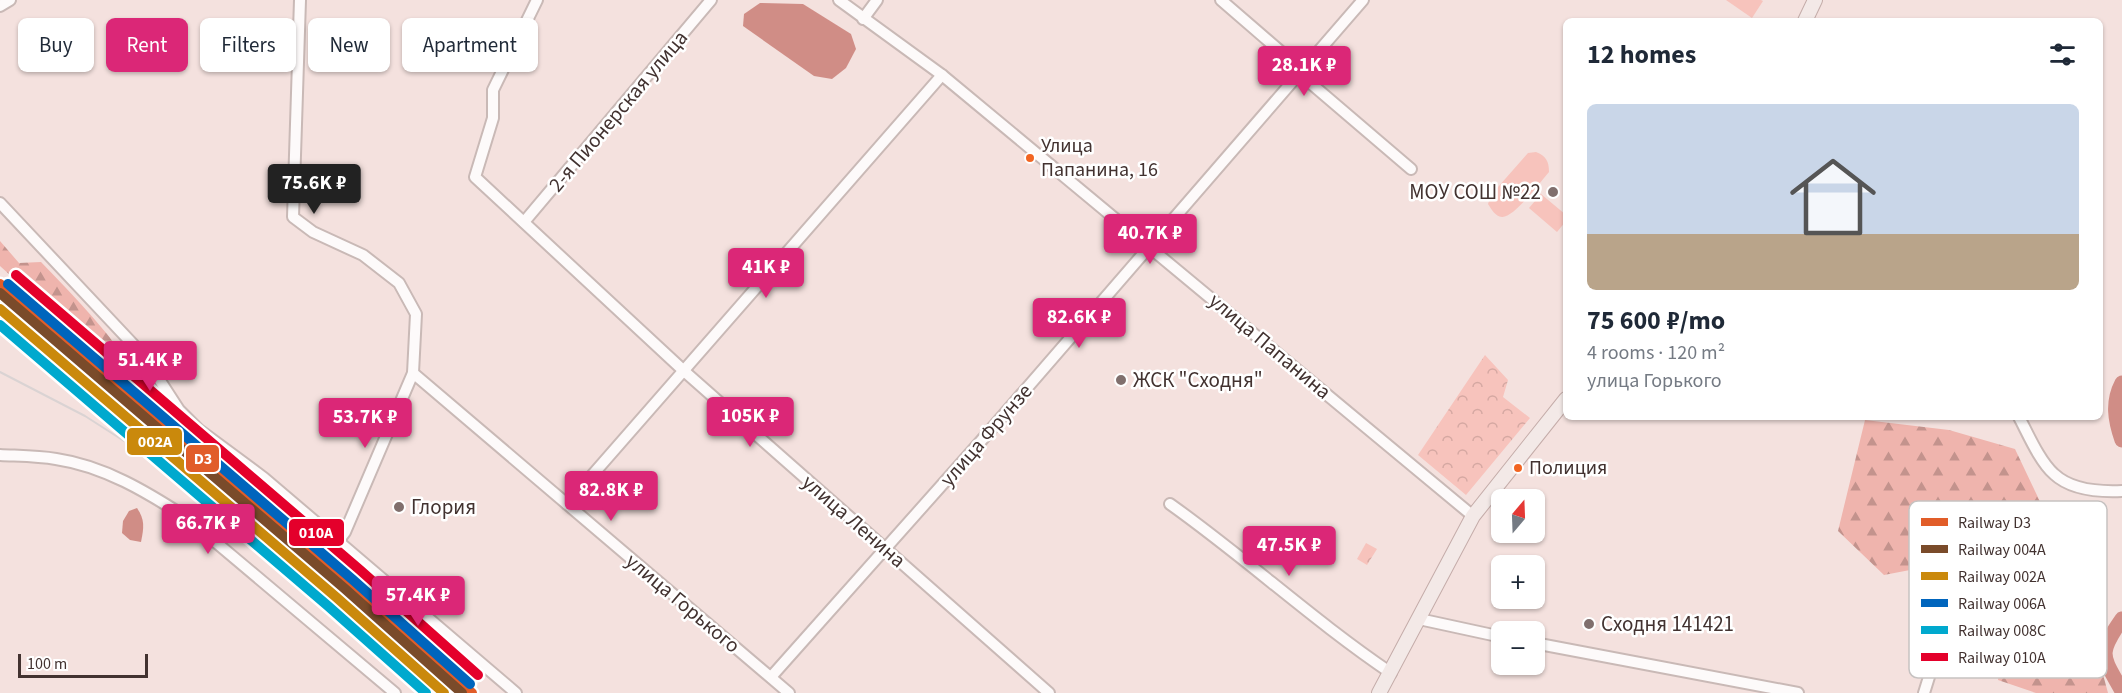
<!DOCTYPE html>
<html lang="en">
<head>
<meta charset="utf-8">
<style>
  :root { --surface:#fff; --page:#f6f6f7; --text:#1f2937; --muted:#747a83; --line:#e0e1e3; --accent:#db2777 }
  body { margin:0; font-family:"Source Sans 3",sans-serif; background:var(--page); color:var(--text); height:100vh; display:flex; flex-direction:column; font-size:22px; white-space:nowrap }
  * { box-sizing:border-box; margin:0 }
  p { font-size:20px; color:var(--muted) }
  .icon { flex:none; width:33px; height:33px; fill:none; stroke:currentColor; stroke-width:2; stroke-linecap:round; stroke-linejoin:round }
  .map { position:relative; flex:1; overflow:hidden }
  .side { position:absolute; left:1563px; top:18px; width:540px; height:402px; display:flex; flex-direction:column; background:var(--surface); border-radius:9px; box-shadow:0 2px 4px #0004 }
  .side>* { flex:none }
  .guide { position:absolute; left:18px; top:18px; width:570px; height:54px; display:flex; gap:12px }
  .needle { width:39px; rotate:19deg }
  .tools { position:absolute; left:1491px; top:489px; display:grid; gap:12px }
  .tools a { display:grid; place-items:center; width:54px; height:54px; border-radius:9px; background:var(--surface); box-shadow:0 2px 4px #0004; font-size:30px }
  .scale { position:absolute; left:18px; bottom:15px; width:130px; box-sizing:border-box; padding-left:6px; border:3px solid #423230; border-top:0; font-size:16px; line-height:21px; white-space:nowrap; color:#423230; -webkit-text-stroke:4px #fff; paint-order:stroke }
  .price { position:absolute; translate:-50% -51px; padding:0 14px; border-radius:6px; background:var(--accent); color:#fff; font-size:20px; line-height:39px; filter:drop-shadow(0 2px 3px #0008) }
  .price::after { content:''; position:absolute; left:50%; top:36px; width:18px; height:14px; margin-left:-9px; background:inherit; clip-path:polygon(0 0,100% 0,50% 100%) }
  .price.active { background:#222; color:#fff }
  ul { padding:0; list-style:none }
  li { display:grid; align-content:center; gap:12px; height:318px; padding:0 24px }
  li+li { border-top:2px solid var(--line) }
  li span { display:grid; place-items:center; height:186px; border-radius:9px; color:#555 }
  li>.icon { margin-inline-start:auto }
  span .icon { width:108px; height:108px; fill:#fffc; stroke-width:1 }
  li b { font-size:26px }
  h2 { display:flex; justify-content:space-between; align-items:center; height:72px; padding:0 24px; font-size:26px }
  .pill { padding:0 21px; border-radius:9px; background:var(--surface); box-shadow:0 2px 4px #0004; font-size:21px; line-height:54px }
  .pill.active { background:var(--accent); color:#fff }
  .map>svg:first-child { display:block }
</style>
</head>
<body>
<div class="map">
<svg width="2122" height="693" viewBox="0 0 2122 693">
  <defs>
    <pattern id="forest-firs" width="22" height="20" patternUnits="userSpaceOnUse" patternTransform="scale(1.5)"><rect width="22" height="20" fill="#efb4ad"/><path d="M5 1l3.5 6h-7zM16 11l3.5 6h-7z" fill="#c3938d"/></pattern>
    <pattern id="park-crowns" width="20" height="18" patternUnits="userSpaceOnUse" patternTransform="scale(1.5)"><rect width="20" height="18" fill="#f7c3bc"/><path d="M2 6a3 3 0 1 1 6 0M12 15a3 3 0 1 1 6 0" fill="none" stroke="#d5a8a2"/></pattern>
  </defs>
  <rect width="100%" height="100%" fill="#f4e1de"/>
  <!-- forest -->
  <g fill="url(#forest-firs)">
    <path d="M 0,241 L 19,263 L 41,262 C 77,299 113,337 141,380 C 89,348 45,307 0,266 Z"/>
    <polygon points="1865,420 1949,430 2015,449 2043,508 2075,595 2105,624 2097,652 2108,693 2036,693 1998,680 2014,550 1884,575 1838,531"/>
  </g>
  <!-- park -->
  <g fill="url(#park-crowns)">
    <polygon points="1485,355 1508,380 1503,397 1530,418 1466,495 1418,455"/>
    <polygon points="1366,543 1377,549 1367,565 1357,559"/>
  </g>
  <!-- garden -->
  <g fill="#f7c3bc">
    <polygon points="1726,0 1761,0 1763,1 1752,18"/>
    <path d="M 1536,152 C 1546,156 1549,161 1549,172 C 1540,182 1514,218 1502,217 C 1495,216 1492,210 1488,204 L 1491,195 L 1528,153 Z"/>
    <polygon points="1541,194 1566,215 1566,221 1557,232 1529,208"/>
  </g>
  <!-- water -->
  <g fill="#d08d86">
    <polygon points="760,3 803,4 851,34 856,49 846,68 832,79 814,76 743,26 744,14"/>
    <path d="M 137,508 C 145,520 144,527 141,542 L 130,540 L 122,533 L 123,521 L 129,511 Z"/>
  </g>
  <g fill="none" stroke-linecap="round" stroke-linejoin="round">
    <!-- river -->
    <g stroke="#d08d86" stroke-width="15">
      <path d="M 2122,383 C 2112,402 2115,420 2122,440"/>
      <path d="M 2122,619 C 2097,655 2102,655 2122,691"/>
    </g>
    <!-- minor casing -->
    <g stroke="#c9b9b6" stroke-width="14">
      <g id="minor">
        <polyline points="300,0 293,217 313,232 363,255 399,283 416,314 413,373 345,532 339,540"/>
        <polyline points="537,0 493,90 493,118 475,177 684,371 1049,693"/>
        <polyline points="839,0 942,75 1473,516"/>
        <polyline points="1221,0 1302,70 1308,81 1411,169"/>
        <polyline points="0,6 10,0"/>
        <polyline points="863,19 877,0"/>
        <polyline points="0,203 144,356 179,410 198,429 264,478 516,693"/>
        <polyline points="524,222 711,0"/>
        <polyline points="413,373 789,693"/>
        <path d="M 2019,417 C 2028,434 2040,462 2054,474 C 2071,490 2100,492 2122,491"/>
        <path d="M 0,455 C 19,456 38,456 56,459 C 104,466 147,492 187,518 L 395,693"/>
        <polyline points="567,504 942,75"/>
        <path d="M 1170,504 C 1246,558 1314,621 1391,673"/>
        <polyline points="1419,619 1502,637"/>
        <polyline points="1534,643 1798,693"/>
        <polyline points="771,677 981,441 1363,0"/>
        <polyline points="1924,693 1958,584"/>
      </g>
    </g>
    <!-- major casing -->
    <g stroke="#c4aca9" stroke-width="16">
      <g id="major">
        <polyline points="1805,21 1815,0"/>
        <polyline points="1379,693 1473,516 1566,399"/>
      </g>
    </g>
    <!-- minor -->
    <use href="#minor" stroke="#fdfafa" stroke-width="10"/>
    <!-- major -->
    <use href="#major" stroke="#f3e9e7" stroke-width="14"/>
    <!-- rail -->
    <polyline stroke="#dad3d3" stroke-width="2" points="0,372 85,416 124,441"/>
    <!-- rail-1 casing -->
    <g stroke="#fff" stroke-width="15">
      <polyline id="rail-1" points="0,284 350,585 472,693"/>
    </g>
    <!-- rail-2 casing -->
    <g stroke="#fff" stroke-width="15">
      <polyline id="rail-2" points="0,293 344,588 462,693"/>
    </g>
    <!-- rail-3 casing -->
    <g stroke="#fff" stroke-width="15">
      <polyline id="rail-3" points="0,309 336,597 444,693"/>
    </g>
    <!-- rail-4 casing -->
    <g stroke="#fff" stroke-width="15">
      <polyline id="rail-4" points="8,284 352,579 470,684"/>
    </g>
    <!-- rail-5 casing -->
    <g stroke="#fff" stroke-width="15">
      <polyline id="rail-5" points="0,325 328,606 426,693"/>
    </g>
    <!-- rail-6 casing -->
    <g stroke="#fff" stroke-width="15">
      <polyline id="rail-6" points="16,275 360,570 478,675"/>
    </g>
    <!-- rail-1 -->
    <use href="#rail-1" stroke="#e15d29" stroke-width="10"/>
    <!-- rail-2 -->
    <use href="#rail-2" stroke="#7a4b2a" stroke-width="10"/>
    <!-- rail-3 -->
    <use href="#rail-3" stroke="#ca890c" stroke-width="10"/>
    <!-- rail-4 -->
    <use href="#rail-4" stroke="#0065bd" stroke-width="10"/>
    <!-- rail-5 -->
    <use href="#rail-5" stroke="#00a9ce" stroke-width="10"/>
    <!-- rail-6 -->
    <use href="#rail-6" stroke="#e4002b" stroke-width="10"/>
  </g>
  <!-- markers -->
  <g fill="#f26522" stroke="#fff" stroke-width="2">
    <circle cx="1030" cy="158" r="5"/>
    <circle cx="1518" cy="468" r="5"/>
  </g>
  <g fill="#806f6d" stroke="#fff" stroke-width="2">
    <circle cx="1553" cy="192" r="6"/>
    <circle cx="1121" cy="380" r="6"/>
    <circle cx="399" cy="507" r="6"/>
    <circle cx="1589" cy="624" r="6"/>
  </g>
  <g text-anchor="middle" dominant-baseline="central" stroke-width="5" stroke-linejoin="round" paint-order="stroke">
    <!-- bus labels -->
    <g font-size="20" fill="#423230" stroke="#fff" text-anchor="start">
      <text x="1041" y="146">Улица<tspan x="1041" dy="24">Папанина, 16</tspan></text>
      <text x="1529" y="468">Полиция</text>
    </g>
    <!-- street labels -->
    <g font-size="21" fill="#423230" stroke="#fff">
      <text transform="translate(618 111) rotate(-50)">2-я Пионерская улица</text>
      <text transform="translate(1270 346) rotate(40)">улица Папанина</text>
      <text transform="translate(986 435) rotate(-49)">улица Фрунзе</text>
      <text transform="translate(854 521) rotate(41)">улица Ленина</text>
      <text transform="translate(683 603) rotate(40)">улица Горького</text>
    </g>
    <!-- poi labels -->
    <g font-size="21" fill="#423230" stroke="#fff" text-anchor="start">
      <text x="1541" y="192" text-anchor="end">МОУ СОШ №22</text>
      <text x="1133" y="380">ЖСК "Сходня"</text>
      <text x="411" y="507">Глория</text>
      <text x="1601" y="624">Сходня 141421</text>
    </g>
  </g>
  <!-- legend -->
  <rect x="1909" y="501" width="198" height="177" rx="9" fill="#fff" stroke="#c6c2c1" stroke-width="1.5"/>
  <rect x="1921" y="518" width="27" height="8" fill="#e15d29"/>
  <rect x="1921" y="545" width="27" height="8" fill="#7a4b2a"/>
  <rect x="1921" y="572" width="27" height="8" fill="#ca890c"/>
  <rect x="1921" y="599" width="27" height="8" fill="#0065bd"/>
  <rect x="1921" y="626" width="27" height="8" fill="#00a9ce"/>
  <rect x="1921" y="653" width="27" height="8" fill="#e4002b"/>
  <g font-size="16" fill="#423230">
    <text x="1958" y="528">Railway D3</text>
    <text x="1958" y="555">Railway 004А</text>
    <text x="1958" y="582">Railway 002А</text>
    <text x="1958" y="609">Railway 006А</text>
    <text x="1958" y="636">Railway 008С</text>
    <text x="1958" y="663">Railway 010А</text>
  </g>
  <g stroke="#fff" stroke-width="2">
    <rect x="126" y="427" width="57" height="29" rx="6" fill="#ca890c"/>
    <rect x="185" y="444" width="35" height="29" rx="6" fill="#e15d29"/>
    <rect x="288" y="518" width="57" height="29" rx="6" fill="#e4002b"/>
  </g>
  <g font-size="16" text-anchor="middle" font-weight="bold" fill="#fff">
    <text x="155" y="447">002А</text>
    <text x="203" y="464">D3</text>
    <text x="316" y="538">010А</text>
  </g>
</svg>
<div class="tools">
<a><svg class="needle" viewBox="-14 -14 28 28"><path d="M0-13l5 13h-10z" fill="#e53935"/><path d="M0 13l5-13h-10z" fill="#747a83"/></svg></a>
<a>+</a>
<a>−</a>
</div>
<div class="scale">100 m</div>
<b class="price" style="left:1304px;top:97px">28.1K ₽</b>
<b class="price active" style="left:314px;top:215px">75.6K ₽</b>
<b class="price" style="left:1150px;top:265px">40.7K ₽</b>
<b class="price" style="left:766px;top:299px">41K ₽</b>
<b class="price" style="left:1079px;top:349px">82.6K ₽</b>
<b class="price" style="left:150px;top:392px">51.4K ₽</b>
<b class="price" style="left:750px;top:448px">105K ₽</b>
<b class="price" style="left:365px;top:449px">53.7K ₽</b>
<b class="price" style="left:611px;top:522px">82.8K ₽</b>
<b class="price" style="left:208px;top:555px">66.7K ₽</b>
<b class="price" style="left:1289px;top:577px">47.5K ₽</b>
<b class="price" style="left:418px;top:627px">57.4K ₽</b>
<div class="guide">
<a class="pill">Buy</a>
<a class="pill active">Rent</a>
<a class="pill">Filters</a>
<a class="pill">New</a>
<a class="pill">Apartment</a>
</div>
<section class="side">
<h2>12 homes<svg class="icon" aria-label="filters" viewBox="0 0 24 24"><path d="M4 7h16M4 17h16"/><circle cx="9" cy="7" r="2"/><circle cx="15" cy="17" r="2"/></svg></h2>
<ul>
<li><span style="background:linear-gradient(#c9d6e8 70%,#b9a48a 0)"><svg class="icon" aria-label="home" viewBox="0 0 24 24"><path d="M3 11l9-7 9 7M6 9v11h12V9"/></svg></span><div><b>75 600 ₽/mo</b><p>4 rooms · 120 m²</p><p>улица Горького</p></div></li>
</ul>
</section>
</div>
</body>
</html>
